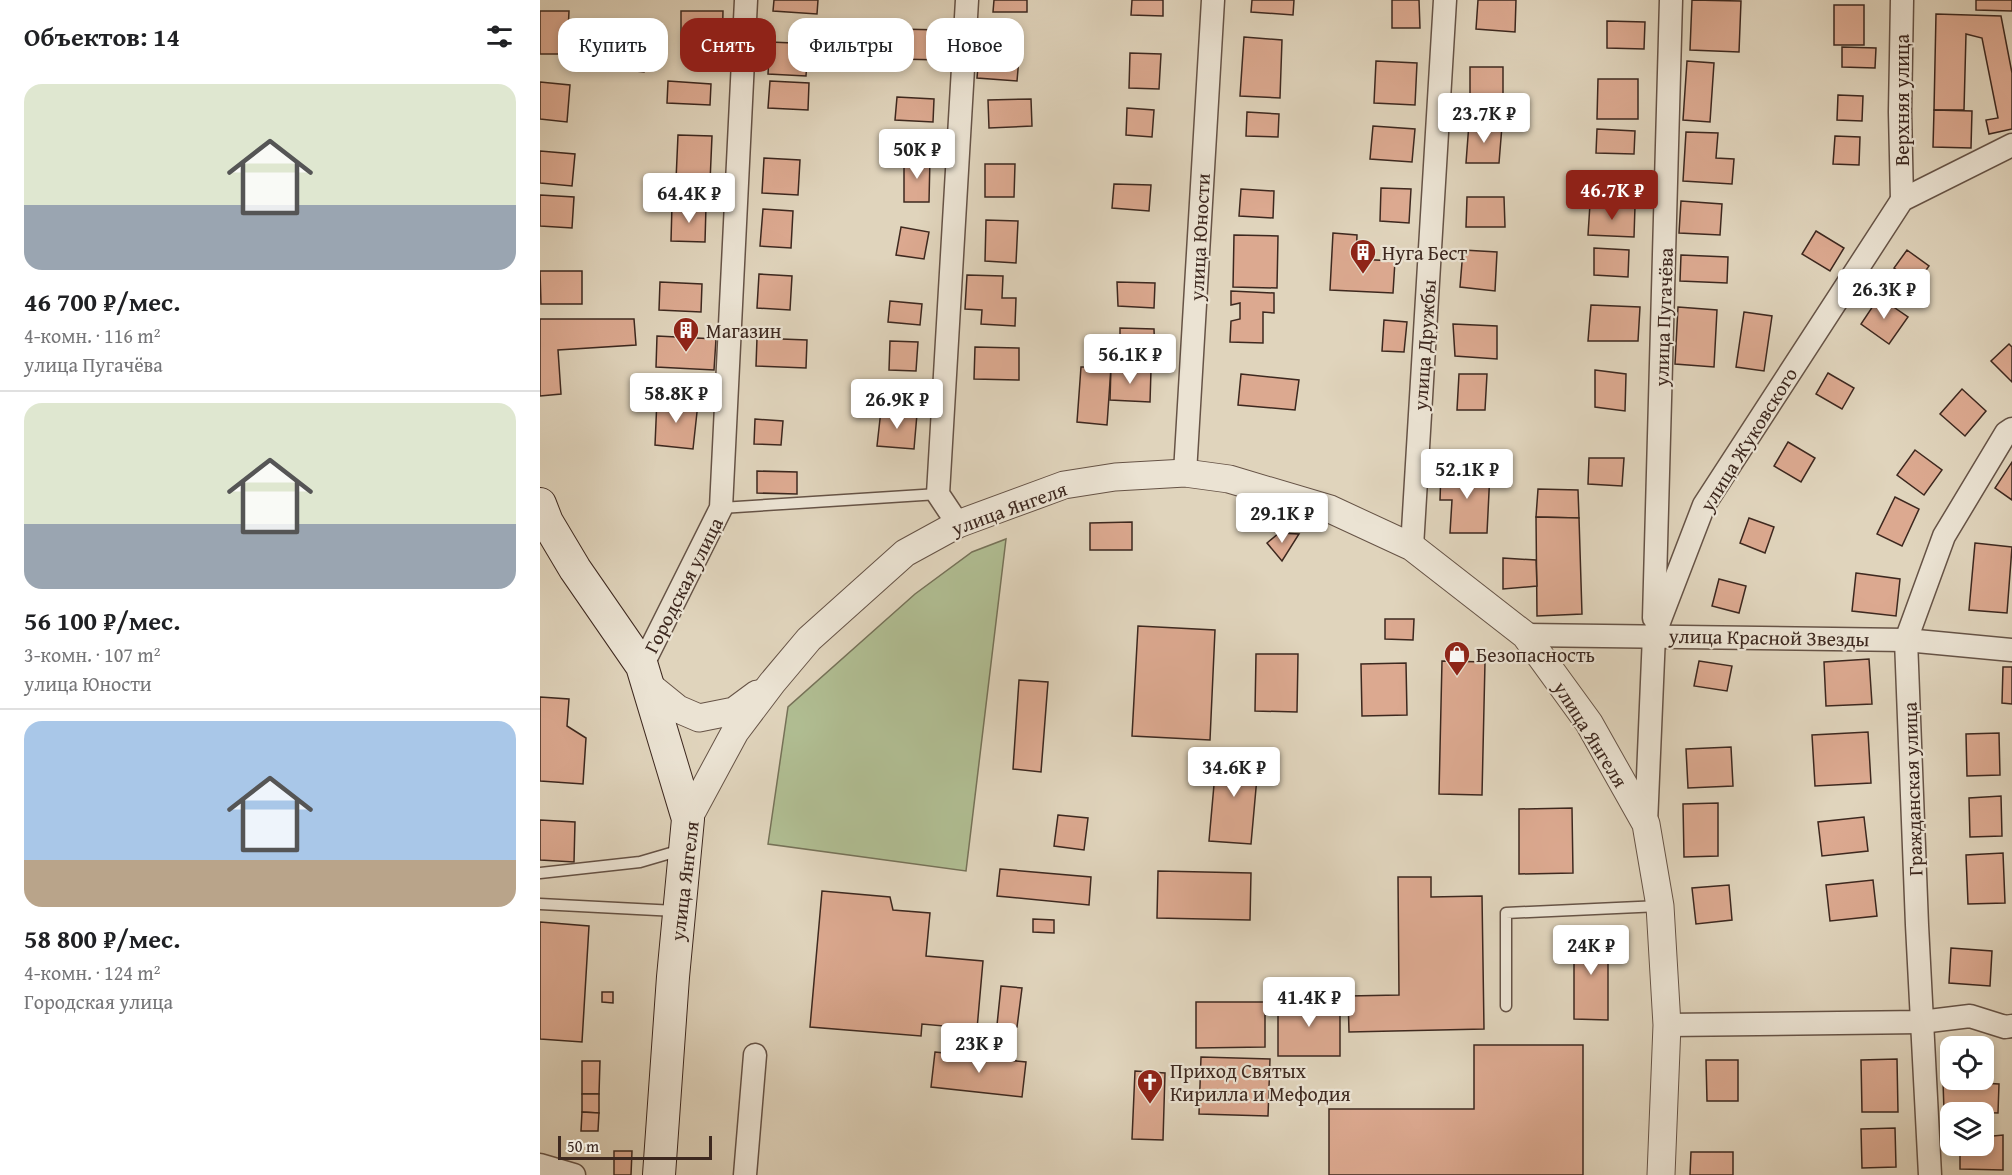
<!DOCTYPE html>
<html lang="ru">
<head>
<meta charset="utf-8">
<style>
  :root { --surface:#fff; --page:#f6f6f6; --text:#202124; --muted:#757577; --line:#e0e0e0; --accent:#8f2418 }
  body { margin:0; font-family:"Gentium Book Plus",serif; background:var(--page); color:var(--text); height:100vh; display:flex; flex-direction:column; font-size:22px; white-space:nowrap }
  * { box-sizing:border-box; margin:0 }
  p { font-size:20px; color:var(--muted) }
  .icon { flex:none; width:33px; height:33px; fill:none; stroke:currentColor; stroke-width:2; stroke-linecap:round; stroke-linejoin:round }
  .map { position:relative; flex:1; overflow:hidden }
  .details { display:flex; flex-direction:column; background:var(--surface); width:540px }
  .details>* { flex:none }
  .top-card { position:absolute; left:18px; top:18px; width:570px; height:54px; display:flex; gap:12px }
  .fabs { position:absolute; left:1400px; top:1036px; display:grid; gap:12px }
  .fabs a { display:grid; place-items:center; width:54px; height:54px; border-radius:12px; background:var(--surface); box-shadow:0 3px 9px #0003; font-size:30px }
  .scale { position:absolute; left:18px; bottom:15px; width:154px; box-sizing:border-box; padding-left:6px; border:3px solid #3d281f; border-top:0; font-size:16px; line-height:21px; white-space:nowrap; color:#3d281f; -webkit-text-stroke:4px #ebe3d3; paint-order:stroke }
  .price { position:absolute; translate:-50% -51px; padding:0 14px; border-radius:6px; background:#fff; color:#222; font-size:20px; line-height:39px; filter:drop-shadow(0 2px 3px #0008) }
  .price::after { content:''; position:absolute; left:50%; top:36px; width:18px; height:14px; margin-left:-9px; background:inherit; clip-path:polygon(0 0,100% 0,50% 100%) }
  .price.on { background:var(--accent); color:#fff }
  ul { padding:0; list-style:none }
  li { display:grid; align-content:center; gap:12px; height:318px; padding:0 24px }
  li+li { border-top:2px solid var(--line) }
  li span { display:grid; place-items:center; height:186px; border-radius:18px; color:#555 }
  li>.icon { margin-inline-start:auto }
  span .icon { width:108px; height:108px; fill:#fffc; stroke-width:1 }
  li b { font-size:26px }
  h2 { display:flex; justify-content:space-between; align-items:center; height:72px; padding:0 24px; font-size:26px }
  .pill { padding:0 21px; border-radius:18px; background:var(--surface); box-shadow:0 3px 9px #0003; font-size:21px; line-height:54px }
  .pill.on { background:var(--accent); color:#fff }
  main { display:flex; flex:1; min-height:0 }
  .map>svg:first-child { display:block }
</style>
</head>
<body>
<main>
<section class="details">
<h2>Объектов: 14<svg class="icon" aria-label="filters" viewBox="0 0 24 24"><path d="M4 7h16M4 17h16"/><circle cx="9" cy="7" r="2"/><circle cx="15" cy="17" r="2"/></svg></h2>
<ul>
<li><span style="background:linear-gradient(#dfe7d0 65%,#9aa5b1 0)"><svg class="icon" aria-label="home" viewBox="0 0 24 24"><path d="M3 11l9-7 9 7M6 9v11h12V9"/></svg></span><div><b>46 700 ₽/мес.</b><p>4-комн. · 116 m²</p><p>улица Пугачёва</p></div></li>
<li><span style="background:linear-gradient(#dfe7d0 65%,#9aa5b1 0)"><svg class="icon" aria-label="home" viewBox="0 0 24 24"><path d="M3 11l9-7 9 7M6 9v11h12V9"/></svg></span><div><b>56 100 ₽/мес.</b><p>3-комн. · 107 m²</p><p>улица Юности</p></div></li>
<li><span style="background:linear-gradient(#a9c7e8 75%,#b9a48a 0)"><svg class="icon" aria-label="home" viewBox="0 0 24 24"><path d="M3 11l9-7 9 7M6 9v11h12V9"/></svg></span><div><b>58 800 ₽/мес.</b><p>4-комн. · 124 m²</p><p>Городская улица</p></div></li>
</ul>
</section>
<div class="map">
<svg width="1472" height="1175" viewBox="0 0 1472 1175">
  <rect width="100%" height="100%" fill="#e0d4bc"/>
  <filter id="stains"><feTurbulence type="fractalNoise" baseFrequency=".00333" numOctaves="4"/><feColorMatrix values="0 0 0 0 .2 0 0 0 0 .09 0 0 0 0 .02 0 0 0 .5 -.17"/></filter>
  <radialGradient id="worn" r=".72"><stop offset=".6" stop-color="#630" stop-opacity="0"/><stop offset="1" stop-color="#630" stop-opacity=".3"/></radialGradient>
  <!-- green -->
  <polygon fill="#b0bd92" stroke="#767258" stroke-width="1.5" points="466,539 426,871 228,844 248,707 375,594 432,552"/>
  <!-- building -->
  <g fill="#dca990" stroke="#3d281f" stroke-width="1.5">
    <polygon points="234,0 278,0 277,14 233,11"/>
    <polygon points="454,0 487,0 487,12 453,12"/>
    <polygon points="592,0 623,0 623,16 591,15"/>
    <polygon points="712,0 754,0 753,15 711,12"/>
    <polygon points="852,0 879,0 880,28 852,28"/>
    <polygon points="938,0 976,0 975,32 936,29"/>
    <polygon points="1152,0 1201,1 1199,52 1150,50"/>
    <polygon points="1436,0 1472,0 1472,11 1436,10"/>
    <rect x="1294" y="5" width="30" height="40"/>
    <polygon points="0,11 29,11 27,54 0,54"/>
    <polygon points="141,11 183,11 182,52 141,51"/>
    <polygon points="1396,14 1461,16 1472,73 1472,129 1449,134 1446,120 1458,118 1442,38 1426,34 1424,110 1394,110"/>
    <polygon points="1067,21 1105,22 1104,49 1067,48"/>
    <polygon points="358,29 402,30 401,60 358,59"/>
    <polygon points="441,31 481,34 477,81 437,78"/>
    <polygon points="90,37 107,39 104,72 87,70"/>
    <polygon points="704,37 742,40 740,98 700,96"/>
    <polygon points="230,42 253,43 252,60 267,61 266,76 228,74"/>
    <polygon points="1302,47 1336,48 1335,68 1302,67"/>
    <polygon points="590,53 621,54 619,89 589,88"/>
    <polygon points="836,61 877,63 875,105 834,103"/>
    <polygon points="1147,61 1174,63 1170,122 1143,120"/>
    <polygon points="930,67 963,67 963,108 930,107"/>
    <polygon points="1058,79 1098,79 1098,119 1057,119"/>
    <polygon points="128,81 171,84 170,105 127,103"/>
    <polygon points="230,81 269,83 268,110 228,108"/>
    <polygon points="0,82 30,85 27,122 0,119"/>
    <polygon points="1298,95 1323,96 1322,121 1297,120"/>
    <polygon points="357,97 394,99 393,122 355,120"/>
    <polygon points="491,99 492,126 449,128 448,100"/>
    <polygon points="587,108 614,110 612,137 586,135"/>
    <polygon points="1394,110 1432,111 1431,148 1393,147"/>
    <polygon points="707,112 739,114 738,137 706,136"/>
    <polygon points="929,123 962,126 959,163 926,163"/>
    <polygon points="833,126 875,129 872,162 830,159"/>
    <polygon points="1057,129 1095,131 1094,154 1056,153"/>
    <polygon points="1146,132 1178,133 1176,158 1194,159 1192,184 1143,181"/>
    <polygon points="138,135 172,136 170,182 136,180"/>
    <polygon points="1295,136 1320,137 1319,165 1293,164"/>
    <polygon points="0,151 35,154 32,186 0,183"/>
    <polygon points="364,157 390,158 389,202 364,202"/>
    <polygon points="224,158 260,160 258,195 222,193"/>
    <polygon points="445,164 475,164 474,197 445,197"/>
    <polygon points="574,184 611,185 609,211 572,208"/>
    <polygon points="841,188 871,189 869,223 840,221"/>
    <polygon points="701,189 734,191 733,218 699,216"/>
    <polygon points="0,195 34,197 32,228 0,226"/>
    <polygon points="927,197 964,197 965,227 926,227"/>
    <polygon points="1141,201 1182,204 1180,235 1139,233"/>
    <polygon points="1050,204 1095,206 1094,237 1048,235"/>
    <polygon points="132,205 166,206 165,242 131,241"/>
    <polygon points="223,209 253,211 251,248 220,246"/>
    <polygon points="446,220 478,221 476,263 445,261"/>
    <polygon points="361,227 389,232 384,259 356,255"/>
    <polygon points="1276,231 1304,248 1290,271 1262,254"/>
    <polygon points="793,233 817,235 816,259 855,261 853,293 790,290"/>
    <polygon points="694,235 738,236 737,288 693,287"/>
    <polygon points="1054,248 1089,250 1088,277 1054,275"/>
    <polygon points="923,250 957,252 955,291 920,287"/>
    <polygon points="1367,250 1389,266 1376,284 1354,268"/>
    <polygon points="1141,255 1188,257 1187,283 1140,281"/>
    <polygon points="0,271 42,271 42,304 1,304"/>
    <polygon points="219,274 252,276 250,310 217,308"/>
    <polygon points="427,275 463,276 462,298 476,298 475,326 441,324 442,310 425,309"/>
    <polygon points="120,282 162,284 161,312 119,310"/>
    <polygon points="577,282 615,283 614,308 578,306"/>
    <polygon points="691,291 734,293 734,313 723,312 723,343 690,342 691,321 700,319 700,303 691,305"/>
    <polygon points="1339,297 1368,317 1349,344 1321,324"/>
    <polygon points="350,301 382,304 380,325 348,322"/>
    <polygon points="1051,305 1100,307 1098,341 1048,341"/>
    <polygon points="1138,307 1177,310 1174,367 1135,364"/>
    <polygon points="1204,312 1232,316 1224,371 1196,367"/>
    <polygon points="0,319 94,319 96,345 18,350 21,394 0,396"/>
    <polygon points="844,320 867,322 864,352 842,351"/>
    <polygon points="913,324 957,326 957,359 915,356"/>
    <polygon points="580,328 614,329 615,359 580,358"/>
    <polygon points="117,336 176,339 174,370 116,367"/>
    <polygon points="217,338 267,340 266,368 216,366"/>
    <polygon points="350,341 378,342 376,371 349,370"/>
    <polygon points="1469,344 1472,347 1472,382 1451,361"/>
    <polygon points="435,347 479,348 479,380 434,379"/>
    <polygon points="541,367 571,367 567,425 537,422"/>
    <polygon points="571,367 611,370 610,402 570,400"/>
    <polygon points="1055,370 1086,374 1085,411 1055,407"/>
    <polygon points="1288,373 1314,388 1302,409 1276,394"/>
    <polygon points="701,374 759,380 755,410 698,405"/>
    <polygon points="919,374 947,374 945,410 917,410"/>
    <polygon points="1422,389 1446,411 1425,436 1400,414"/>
    <polygon points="117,399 158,403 153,449 115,445"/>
    <polygon points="341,410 377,414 374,449 337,446"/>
    <polygon points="215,419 243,421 241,445 214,444"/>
    <polygon points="1248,442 1275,458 1261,482 1234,466"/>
    <polygon points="1375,450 1402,470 1384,495 1357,475"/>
    <polygon points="1049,458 1084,458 1082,486 1048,484"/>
    <polygon points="1472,462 1472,500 1455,488"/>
    <polygon points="901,470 950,472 947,533 910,533 912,500 900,500"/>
    <polygon points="217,471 257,472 257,494 217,493"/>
    <polygon points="998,489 1038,490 1039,518 996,517"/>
    <polygon points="1355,497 1379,509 1362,546 1337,534"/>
    <polygon points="996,517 1039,518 1042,614 997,616"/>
    <polygon points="1209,518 1234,527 1225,553 1200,543"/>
    <polygon points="592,522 592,550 550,550 550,523"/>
    <polygon points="739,533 759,534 742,561 727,543"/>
    <polygon points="1435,543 1472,547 1467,613 1429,610"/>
    <polygon points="963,558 996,560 997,586 963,589"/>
    <polygon points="1316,573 1360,579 1356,616 1312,611"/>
    <polygon points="1179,579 1206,586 1199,613 1172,606"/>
    <polygon points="845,619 874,619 873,640 845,639"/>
    <polygon points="598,626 675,630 670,740 592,736"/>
    <polygon points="716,654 758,654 757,712 715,711"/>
    <polygon points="1329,659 1332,704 1286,706 1284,662"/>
    <polygon points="902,661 945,662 942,795 899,794"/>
    <polygon points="1159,661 1192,666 1187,691 1154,686"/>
    <polygon points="866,663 867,715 822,716 821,664"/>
    <polygon points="1463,667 1472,667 1472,704 1462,703"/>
    <polygon points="479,680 508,682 501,772 473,769"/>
    <polygon points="0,697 29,699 27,726 46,738 43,784 0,781"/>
    <polygon points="1328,732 1331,783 1275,786 1272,735"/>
    <polygon points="1459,733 1460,775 1427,776 1426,734"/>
    <polygon points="1191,747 1193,786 1148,788 1146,749"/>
    <polygon points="677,751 719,755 711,844 669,841"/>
    <polygon points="1461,796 1462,836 1430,837 1429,798"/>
    <polygon points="1178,803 1178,856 1144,857 1143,804"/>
    <polygon points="1032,808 1033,873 979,874 979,809"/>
    <polygon points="518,815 548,818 544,850 514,846"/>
    <polygon points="1324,817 1328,851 1282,856 1278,822"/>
    <polygon points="0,820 35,822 34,862 0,860"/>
    <polygon points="1463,853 1465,903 1428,904 1426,855"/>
    <polygon points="460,869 551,877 549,905 457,896"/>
    <polygon points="618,871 711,873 710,920 617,918"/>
    <polygon points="858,877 891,877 891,897 942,896 944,1029 809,1032 808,996 859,995"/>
    <polygon points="1333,880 1337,916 1290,921 1286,885"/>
    <polygon points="1189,885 1192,920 1156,924 1152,888"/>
    <polygon points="282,891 350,897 353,910 390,913 386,956 443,961 437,1029 382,1024 381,1036 270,1027"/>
    <polygon points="493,919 514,920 514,933 493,932"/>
    <polygon points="0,922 49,926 42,1042 0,1039"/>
    <polygon points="1034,933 1068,933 1068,1020 1034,1019"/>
    <polygon points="1411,948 1452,951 1450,986 1409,983"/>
    <polygon points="461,986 482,988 477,1027 457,1025"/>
    <polygon points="62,992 73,992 73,1003 62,1002"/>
    <rect x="738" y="999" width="62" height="57"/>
    <polygon points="656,1002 725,1002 725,1047 656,1048"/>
    <polygon points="934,1045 1043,1045 1043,1175 789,1175 789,1109 934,1109"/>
    <polygon points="395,1052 486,1062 482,1097 391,1087"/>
    <polygon points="661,1057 730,1059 728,1116 659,1114"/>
    <polygon points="1357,1059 1358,1112 1322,1112 1321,1060"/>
    <polygon points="1166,1060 1198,1060 1198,1101 1167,1101"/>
    <polygon points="42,1061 60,1061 59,1094 42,1094"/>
    <polygon points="595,1071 625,1073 623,1140 592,1139"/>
    <polygon points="1403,1081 1459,1084 1458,1113 1404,1111"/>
    <polygon points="42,1094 59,1094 59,1113 42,1112"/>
    <polygon points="42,1112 59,1113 58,1131 41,1131"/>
    <polygon points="1355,1128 1356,1167 1322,1168 1321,1129"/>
    <polygon points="1463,1135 1463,1170 1420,1169 1420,1146 1443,1146 1443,1137"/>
    <polygon points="74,1151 92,1151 91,1175 74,1175"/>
    <polygon points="1151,1152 1193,1152 1193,1175 1150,1175"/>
  </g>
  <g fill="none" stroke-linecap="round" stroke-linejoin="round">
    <!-- service casing -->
    <g stroke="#665346" stroke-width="13">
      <g id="service">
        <polyline points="181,508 398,494"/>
        <polyline points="0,873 100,862 141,850"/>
        <polyline points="0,904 136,911"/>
        <polyline points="966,1006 966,913 1120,906"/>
      </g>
    </g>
    <!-- minor casing -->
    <g stroke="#665346" stroke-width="25">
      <g id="minor">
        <polyline points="1362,0 1360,112 1362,200"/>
        <polyline points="645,473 673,0"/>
        <polyline points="418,524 398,494 427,0"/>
        <polyline points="872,547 905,0"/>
        <polyline points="1114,618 1131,0"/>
        <polyline points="985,635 1366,640 1472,650"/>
        <polyline points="102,666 181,508 206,0"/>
        <polyline points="1106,824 1114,635 1164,505 1362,200 1472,145"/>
        <polyline points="1127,1025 1381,1022 1430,1016 1465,1027 1472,1026"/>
        <polyline points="0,1165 34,1175"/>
        <polyline points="205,1175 215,1055"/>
        <polyline points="1390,1175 1377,925 1366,640 1404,536 1466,433 1472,429"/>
      </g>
    </g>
    <!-- tertiary casing -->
    <g stroke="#665346" stroke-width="29">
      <g id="tertiary">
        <polyline points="106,683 138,709 159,718 194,711 217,694"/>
        <polyline points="148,819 195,732 232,683 269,639 365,553 418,524 524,485 575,477 645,473 689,479 790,509 872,547 985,635 1049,723 1106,824 1120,906 1127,1025 1121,1175"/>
      </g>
    </g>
    <!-- secondary casing -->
    <g stroke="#3d281f" stroke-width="34">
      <polyline id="secondary" points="0,504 7,522 35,569 102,666 148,819 133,977 119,1175"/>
    </g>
    <!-- service -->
    <use href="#service" stroke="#ebe3d3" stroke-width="10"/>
    <!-- minor -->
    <use href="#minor" stroke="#ebe3d3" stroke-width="22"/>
    <!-- tertiary -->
    <use href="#tertiary" stroke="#ebe3d3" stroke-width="27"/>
    <!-- secondary -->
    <use href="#secondary" stroke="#ebe3d3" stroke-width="32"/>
  </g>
  <!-- icons -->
  <defs>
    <g id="building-pin" transform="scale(1.35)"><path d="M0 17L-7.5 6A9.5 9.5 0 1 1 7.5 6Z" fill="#8f2418" stroke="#ebe3d3"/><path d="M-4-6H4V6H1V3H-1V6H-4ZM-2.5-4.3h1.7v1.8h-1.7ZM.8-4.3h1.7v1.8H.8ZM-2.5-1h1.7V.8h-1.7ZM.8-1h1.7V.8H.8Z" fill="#fff"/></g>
    <g id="shop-pin" transform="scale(1.35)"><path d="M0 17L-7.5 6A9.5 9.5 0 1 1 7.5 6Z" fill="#8f2418" stroke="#ebe3d3"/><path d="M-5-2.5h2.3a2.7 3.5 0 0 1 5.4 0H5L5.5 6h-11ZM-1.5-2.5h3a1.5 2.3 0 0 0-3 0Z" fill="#fff"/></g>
    <g id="church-pin" transform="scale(1.35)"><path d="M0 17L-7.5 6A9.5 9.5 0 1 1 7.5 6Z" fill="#8f2418" stroke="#ebe3d3"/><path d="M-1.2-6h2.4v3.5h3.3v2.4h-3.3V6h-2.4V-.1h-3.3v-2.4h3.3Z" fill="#fff"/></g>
  </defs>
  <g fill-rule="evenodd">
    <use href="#building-pin" x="823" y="252"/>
    <use href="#building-pin" x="146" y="330"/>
    <use href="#shop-pin" x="917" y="654"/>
    <use href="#church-pin" x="610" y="1082"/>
  </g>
  <g text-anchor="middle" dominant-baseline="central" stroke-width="4.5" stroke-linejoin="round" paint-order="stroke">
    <!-- street labels -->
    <g font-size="20" fill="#3d281f" stroke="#ebe3d3">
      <text transform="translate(1361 100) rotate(-90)">Верхняя улица</text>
      <text transform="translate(659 237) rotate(-87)">улица Юности</text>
      <text transform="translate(1123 317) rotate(-88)">улица Пугачёва</text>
      <text transform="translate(884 345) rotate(-86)">улица Дружбы</text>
      <text transform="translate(1208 439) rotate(-58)">улица Жуковского</text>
      <text transform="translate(469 508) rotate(-20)">улица Янгеля</text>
      <text transform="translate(143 585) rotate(-63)">Городская улица</text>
      <text transform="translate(1229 637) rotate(1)">улица Красной Звезды</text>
      <text transform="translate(1051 734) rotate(58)">улица Янгеля</text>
      <text transform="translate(1372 789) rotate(-92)">Гражданская улица</text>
      <text transform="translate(144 881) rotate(-83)">улица Янгеля</text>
    </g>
    <!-- poi labels -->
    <g font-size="20" fill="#3d281f" stroke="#ebe3d3" text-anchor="start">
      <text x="842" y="252">Нуга Бест</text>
      <text x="166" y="330">Магазин</text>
      <text x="936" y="654">Безопасность</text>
      <text x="630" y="1070">Приход Святых<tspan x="630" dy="23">Кирилла и Мефодия</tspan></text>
    </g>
  </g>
  <rect width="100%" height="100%" filter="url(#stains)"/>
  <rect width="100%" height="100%" fill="url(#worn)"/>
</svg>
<div class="fabs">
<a><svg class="icon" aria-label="locate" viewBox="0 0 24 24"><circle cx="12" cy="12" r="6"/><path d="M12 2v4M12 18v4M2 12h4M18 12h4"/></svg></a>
<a><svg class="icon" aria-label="layers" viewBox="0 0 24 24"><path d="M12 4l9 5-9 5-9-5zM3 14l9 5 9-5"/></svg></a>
</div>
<div class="scale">50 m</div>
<b class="price" style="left:944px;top:144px">23.7K ₽</b>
<b class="price" style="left:377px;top:180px">50K ₽</b>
<b class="price on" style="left:1072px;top:221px">46.7K ₽</b>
<b class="price" style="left:149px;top:224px">64.4K ₽</b>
<b class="price" style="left:1344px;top:320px">26.3K ₽</b>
<b class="price" style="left:590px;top:385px">56.1K ₽</b>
<b class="price" style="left:136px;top:424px">58.8K ₽</b>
<b class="price" style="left:357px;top:430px">26.9K ₽</b>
<b class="price" style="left:927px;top:500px">52.1K ₽</b>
<b class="price" style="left:742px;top:544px">29.1K ₽</b>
<b class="price" style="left:694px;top:798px">34.6K ₽</b>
<b class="price" style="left:1051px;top:976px">24K ₽</b>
<b class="price" style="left:769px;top:1028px">41.4K ₽</b>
<b class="price" style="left:439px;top:1074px">23K ₽</b>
<div class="top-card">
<a class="pill">Купить</a>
<a class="pill on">Снять</a>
<a class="pill">Фильтры</a>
<a class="pill">Новое</a>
</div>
</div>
</main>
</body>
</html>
